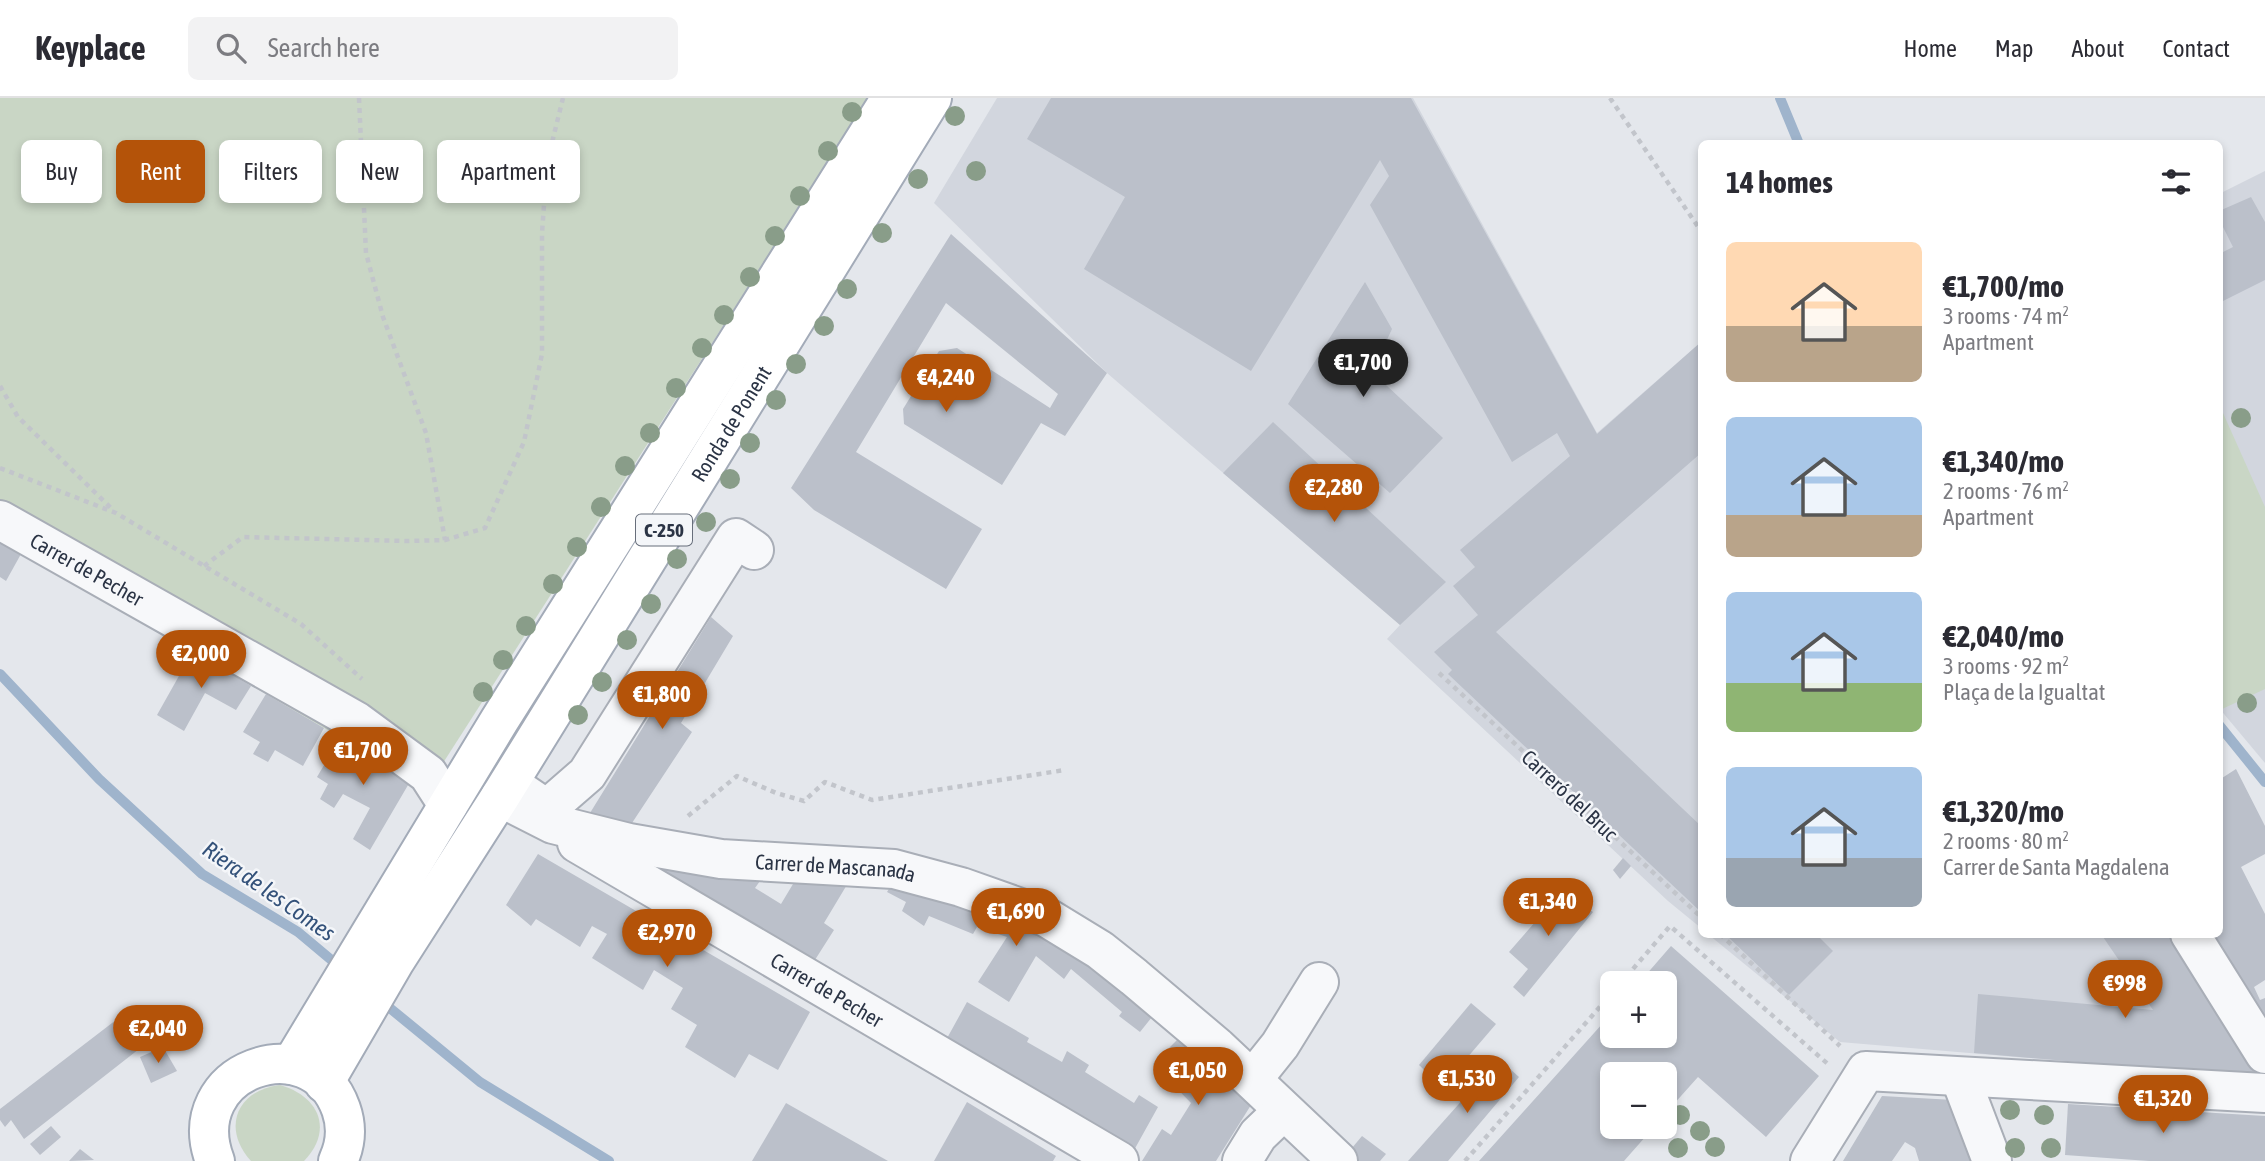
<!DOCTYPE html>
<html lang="en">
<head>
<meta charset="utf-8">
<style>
  :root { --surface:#fff; --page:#f2f2f3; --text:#2b2b33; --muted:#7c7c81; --line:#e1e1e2; --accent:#b45309 }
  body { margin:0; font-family:"Asap Condensed",sans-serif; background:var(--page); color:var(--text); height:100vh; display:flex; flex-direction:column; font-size:26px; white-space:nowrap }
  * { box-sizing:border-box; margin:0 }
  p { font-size:23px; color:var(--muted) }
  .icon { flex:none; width:38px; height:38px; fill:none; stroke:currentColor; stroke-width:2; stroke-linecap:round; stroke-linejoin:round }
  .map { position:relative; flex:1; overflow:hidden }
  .sheet { position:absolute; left:1698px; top:42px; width:525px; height:798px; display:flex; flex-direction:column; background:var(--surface); border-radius:10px; box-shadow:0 4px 10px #0003 }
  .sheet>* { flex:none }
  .top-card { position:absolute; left:21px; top:42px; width:665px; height:63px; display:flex; gap:14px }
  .controls { position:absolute; left:1600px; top:873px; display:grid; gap:14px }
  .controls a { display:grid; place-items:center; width:77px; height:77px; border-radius:10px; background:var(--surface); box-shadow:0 4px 10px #0003; font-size:35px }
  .price { position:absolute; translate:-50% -60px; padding:0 16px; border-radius:24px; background:var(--accent); color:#fff; font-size:23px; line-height:46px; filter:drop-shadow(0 2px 4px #0008) }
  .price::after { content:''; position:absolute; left:50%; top:42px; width:21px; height:16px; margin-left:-10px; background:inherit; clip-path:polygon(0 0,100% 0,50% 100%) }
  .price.current { background:#222; color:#fff }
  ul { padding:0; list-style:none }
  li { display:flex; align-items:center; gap:21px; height:175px; padding:0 28px }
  li span { display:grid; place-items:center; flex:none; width:196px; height:140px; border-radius:10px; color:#555 }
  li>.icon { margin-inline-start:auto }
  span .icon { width:84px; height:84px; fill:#fffc; stroke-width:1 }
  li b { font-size:30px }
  h2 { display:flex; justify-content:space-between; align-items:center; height:84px; padding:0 28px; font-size:30px }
  .pill { padding:0 24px; border-radius:10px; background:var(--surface); box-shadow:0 4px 10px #0003; font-size:24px; line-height:63px }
  .pill.current { background:var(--accent); color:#fff }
  header { display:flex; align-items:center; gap:42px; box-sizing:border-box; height:98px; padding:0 35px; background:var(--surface); border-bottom:2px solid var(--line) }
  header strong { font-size:33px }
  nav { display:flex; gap:38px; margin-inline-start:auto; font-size:24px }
  .search { width:490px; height:63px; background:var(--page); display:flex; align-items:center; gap:18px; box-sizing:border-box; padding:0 24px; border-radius:10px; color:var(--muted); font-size:26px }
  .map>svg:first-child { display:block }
</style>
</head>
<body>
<header>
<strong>Keyplace</strong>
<div class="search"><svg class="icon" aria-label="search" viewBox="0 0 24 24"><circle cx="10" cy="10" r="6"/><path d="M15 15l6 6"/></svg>Search here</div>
<nav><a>Home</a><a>Map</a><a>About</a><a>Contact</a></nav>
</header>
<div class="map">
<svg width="2265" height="1063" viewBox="0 0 2265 1063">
  <rect width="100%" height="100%" fill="#e4e7ec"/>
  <!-- built -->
  <g fill="#d2d6de">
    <polygon points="997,0 1413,0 1597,335 1701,244 1701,830 1668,803 1387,541 1400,527 1107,275 934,105"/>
    <polygon points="2265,73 2265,665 2219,610 2219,96"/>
    <polygon points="1709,837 2170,837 2265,980 1840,944"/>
  </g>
  <!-- green -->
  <g fill="#c9d6c5">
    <polygon points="0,0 869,0 427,690 0,441"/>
    <polygon points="2219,306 2265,409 2265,591 2220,612"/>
    <path d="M 280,987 C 319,998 334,1032 304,1063 L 251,1063 C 221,1030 237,992 280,987 Z"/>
  </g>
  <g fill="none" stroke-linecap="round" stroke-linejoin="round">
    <!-- stream -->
    <g stroke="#9fb4cc" stroke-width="10">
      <polyline points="1780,0 1799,46"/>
      <polyline points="0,576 99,681 202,776 298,834 341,870"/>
      <polyline points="2219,627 2265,684"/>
      <polyline points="380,902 480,984 609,1063"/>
    </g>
  </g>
  <!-- building -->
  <g fill="#bbc0ca">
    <polygon points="1051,0 1411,0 1597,336 1701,244 1701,355 1496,534 1701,728 1701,814 1448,576 1452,572 1434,554 1478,517 1453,488 1475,469 1460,452 1570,358 1557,335 1512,364 1370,107 1389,78 1380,62 1251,273 1084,171 1125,99 1027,41"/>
    <polygon points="2251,99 2265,124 2265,182 2219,205 2219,156 2233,149 2219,121 2219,113"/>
    <polygon points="951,136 1107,275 1065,338 1041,325 1002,387 904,326 903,311 939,253 957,250 1050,310 1058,296 946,205 856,354 982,431 946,491 814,412 791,390"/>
    <polygon points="1365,184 1392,231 1372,274 1443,340 1390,395 1288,306"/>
    <polygon points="1273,324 1446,484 1400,527 1223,375"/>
    <polygon points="0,444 21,456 6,483 0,479"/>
    <polygon points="711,519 733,538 681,625 692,634 632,725 590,715"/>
    <polygon points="193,553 251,588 236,612 205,595 184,633 157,617"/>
    <polygon points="266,596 324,630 303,668 275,652 268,664 253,656 260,644 243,634"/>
    <polygon points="340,640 411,682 370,752 353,741 370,710 343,696 334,710 320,701 328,686 317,679"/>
    <polygon points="2236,671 2265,728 2265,756 2241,769 2265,816 2265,882 2254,889 2260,902 2265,900 2265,941 2205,836 2219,836 2219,682"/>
    <polygon points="538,756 810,914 778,972 749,956 735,980 685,949 697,927 671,911 683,890 654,872 643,892 592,860 607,836 592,828 580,849 536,821 531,828 506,807"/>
    <polygon points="1623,760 1631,768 1620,781 1613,772"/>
    <polygon points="653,765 721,782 760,783 755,790 781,806 796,781 851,780 824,825 834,832 806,876 647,780"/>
    <polygon points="897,778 1050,835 1156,914 1140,934 1119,918 1122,914 1071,871 1064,881 1036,858 1009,904 978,884 1007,839 977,829 973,836 929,818 924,828 902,813 906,804 887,794"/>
    <polygon points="1563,792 1593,814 1524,899 1513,889 1528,871 1509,854"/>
    <polygon points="1725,836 1816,836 1833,853 1789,897"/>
    <polygon points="2101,836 2170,836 2265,973 2265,980 1974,955 1978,896 2153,912"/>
    <polygon points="1671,848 1819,978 1766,1039 1698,979 1664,1017 1664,976 1612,976 1612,1029 1654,1029 1624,1063 1479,1063 1612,915 1612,938 1664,938 1664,886 1638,886"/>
    <polygon points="967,904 1029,940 1027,944 1062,964 1067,953 1089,967 1085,974 1134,1005 1139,997 1158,1009 1128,1063 940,953"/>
    <polygon points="1471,905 1496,926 1442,989 1419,967"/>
    <polygon points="129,912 141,925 149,919 162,933 24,1041 11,1022 5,1029 0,1022 0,1011"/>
    <polygon points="1184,935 1251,1007 1216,1063 1142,1063 1162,1031 1171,1037 1191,1005 1153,966"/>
    <polygon points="163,949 177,973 151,985 140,959"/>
    <polygon points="1499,961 1519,979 1448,1063 1408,1063"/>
    <polygon points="1882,998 1954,1002 1978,1063 1919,1063 1915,1050 1905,1044 1892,1063 1843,1063"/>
    <polygon points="967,1004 1056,1058 1053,1063 934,1063"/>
    <polygon points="786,1005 888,1063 752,1063"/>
    <polygon points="2068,1006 2265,1018 2265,1063 2149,1063 2065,1057"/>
    <polygon points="51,1028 61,1039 40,1057 30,1046"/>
    <polygon points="1362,1038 1386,1056 1380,1063 1353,1063 1347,1056"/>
    <polygon points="80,1051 94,1062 69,1063"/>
  </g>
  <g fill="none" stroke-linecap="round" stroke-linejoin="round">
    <!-- minor casing -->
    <g stroke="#a9aeb7" stroke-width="42">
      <g id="minor">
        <path id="s1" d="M 0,422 L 356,623 L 428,676 L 448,707"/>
        <polyline points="517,691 545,710 549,709 587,676 736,440 754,452"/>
        <path id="s2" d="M 500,699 L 553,726 L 629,745 L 721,761 L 894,771 L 961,789 L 1046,819 L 1100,852 L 1134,879 L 1217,949 L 1338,1063"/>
        <path id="s3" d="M 577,745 L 1119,1063"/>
        <polyline points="2190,836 2265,956"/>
        <polyline points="1256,977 1280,947 1319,884"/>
        <polyline points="1960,979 1992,1063"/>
        <polyline points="1242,1063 1258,1037 1282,1014"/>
        <polyline points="1810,1063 1866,973 2265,995"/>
      </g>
    </g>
    <!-- major casing -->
    <g stroke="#a3abb8" stroke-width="42">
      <g id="major">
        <polyline points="291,967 499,623 891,0"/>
        <path id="s4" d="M 324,985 L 395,863 L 500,699 L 932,0"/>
        <path d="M 215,1063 C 180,972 311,926 341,1011 C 347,1028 346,1046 338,1063"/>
      </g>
    </g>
    <!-- path -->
    <g stroke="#c2c5cb" stroke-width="4.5" stroke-dasharray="5 5" stroke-linecap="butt">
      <polyline points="359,0 366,155 383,219 426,335 445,442"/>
      <polyline points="1610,0 1701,133"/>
      <polyline points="0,288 18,319 113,412"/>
      <polyline points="0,370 116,415 301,526 362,581"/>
      <polyline points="204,468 243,439 407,443 445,442 485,430 524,344 542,256 542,135 547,65 563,0"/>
      <polyline points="1439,575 1701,819"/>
      <polyline points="688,718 737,678 776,695 804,703 825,684 872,702 1065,672"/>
      <polyline points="1720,836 1840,948"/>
      <polyline points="1620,886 1670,828 1829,967"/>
      <polyline points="1465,1063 1612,895"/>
    </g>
    <!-- minor -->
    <use href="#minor" stroke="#f7f8fa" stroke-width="38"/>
    <!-- major -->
    <use href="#major" stroke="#fff" stroke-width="38"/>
  </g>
  <!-- trees -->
  <g fill="#899d89">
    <circle cx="852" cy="14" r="10"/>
    <circle cx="955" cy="18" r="10"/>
    <circle cx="828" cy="53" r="10"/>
    <circle cx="976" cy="73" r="10"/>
    <circle cx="918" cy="81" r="10"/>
    <circle cx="800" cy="98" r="10"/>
    <circle cx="882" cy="135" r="10"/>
    <circle cx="775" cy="138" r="10"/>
    <circle cx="750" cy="179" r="10"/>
    <circle cx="847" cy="191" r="10"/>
    <circle cx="724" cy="217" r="10"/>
    <circle cx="824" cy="228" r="10"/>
    <circle cx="702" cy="250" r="10"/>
    <circle cx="796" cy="266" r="10"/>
    <circle cx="676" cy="290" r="10"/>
    <circle cx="776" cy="302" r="10"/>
    <circle cx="2241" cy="320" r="10"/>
    <circle cx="650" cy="335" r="10"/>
    <circle cx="750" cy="345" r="10"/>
    <circle cx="625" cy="368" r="10"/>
    <circle cx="730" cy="381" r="10"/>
    <circle cx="601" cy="409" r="10"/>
    <circle cx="706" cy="424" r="10"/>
    <circle cx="577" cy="449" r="10"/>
    <circle cx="677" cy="461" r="10"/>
    <circle cx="553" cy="486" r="10"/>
    <circle cx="651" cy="506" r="10"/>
    <circle cx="526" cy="528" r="10"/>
    <circle cx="627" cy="542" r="10"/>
    <circle cx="503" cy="562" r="10"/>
    <circle cx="602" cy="584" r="10"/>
    <circle cx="483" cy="594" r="10"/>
    <circle cx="2247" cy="605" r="10"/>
    <circle cx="578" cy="617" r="10"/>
    <circle cx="2010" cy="1012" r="10"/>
    <circle cx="1680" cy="1017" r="10"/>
    <circle cx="2044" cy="1017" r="10"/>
    <circle cx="1700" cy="1033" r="10"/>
    <circle cx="1715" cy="1049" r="10"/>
    <circle cx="1678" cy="1050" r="10"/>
    <circle cx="2015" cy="1050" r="10"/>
    <circle cx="2051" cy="1050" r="10"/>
  </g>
  <g text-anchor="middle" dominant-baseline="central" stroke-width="5" stroke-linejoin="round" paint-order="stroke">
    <!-- shield labels -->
    <rect fill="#f4f6f9" stroke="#676e7b" stroke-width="2" x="636" y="416.5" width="56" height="31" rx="5"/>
    <g font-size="19" font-weight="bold" fill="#2b3445">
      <text x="664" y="432">C-250</text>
    </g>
    <!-- street labels -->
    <g font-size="21" fill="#2b3445" stroke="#f4f6f9">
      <text stroke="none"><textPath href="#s4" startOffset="775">Ronda de Ponent</textPath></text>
      <text stroke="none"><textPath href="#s1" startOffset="100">Carrer de Pecher</textPath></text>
      <text transform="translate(1570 697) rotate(43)">Carreró del Bruc</text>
      <text stroke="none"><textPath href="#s2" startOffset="346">Carrer de Mascanada</textPath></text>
      <text stroke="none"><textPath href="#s3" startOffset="290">Carrer de Pecher</textPath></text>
    </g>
    <!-- water labels -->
    <g font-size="23" font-style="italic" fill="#34527a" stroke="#f4f6f9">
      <text transform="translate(269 793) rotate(35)">Riera de les Comes</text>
    </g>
  </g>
</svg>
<div class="controls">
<a>+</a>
<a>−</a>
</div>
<b class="price current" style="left:1363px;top:301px">€1,700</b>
<b class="price" style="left:946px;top:316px">€4,240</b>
<b class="price" style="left:1334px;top:426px">€2,280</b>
<b class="price" style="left:201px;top:592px">€2,000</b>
<b class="price" style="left:662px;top:633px">€1,800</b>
<b class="price" style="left:363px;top:689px">€1,700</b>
<b class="price" style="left:1548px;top:840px">€1,340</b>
<b class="price" style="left:1016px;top:850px">€1,690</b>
<b class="price" style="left:667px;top:871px">€2,970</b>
<b class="price" style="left:2125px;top:922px">€998</b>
<b class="price" style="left:158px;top:967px">€2,040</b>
<b class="price" style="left:1198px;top:1009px">€1,050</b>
<b class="price" style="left:1467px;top:1017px">€1,530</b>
<b class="price" style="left:2163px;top:1037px">€1,320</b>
<div class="top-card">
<a class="pill">Buy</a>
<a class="pill current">Rent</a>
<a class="pill">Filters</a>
<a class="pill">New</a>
<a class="pill">Apartment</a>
</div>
<section class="sheet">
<h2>14 homes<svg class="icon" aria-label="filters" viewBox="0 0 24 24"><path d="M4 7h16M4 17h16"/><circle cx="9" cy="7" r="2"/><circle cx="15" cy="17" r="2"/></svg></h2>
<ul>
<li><span style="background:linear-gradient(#ffd9b3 60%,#b9a48a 0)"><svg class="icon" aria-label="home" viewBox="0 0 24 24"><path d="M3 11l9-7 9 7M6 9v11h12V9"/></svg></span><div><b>€1,700/mo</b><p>3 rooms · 74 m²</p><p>Apartment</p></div></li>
<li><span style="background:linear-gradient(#a9c7e8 70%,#b9a48a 0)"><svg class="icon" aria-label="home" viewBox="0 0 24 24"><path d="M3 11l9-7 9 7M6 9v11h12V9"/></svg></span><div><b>€1,340/mo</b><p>2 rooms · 76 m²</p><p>Apartment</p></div></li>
<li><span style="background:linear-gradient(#a9c7e8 65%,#8fb573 0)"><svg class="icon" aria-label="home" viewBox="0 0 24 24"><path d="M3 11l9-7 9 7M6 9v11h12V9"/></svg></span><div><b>€2,040/mo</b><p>3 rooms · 92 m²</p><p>Plaça de la Igualtat</p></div></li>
<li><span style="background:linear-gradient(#a9c7e8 65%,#9aa5b1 0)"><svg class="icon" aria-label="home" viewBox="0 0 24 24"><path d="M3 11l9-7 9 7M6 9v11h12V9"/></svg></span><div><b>€1,320/mo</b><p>2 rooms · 80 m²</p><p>Carrer de Santa Magdalena</p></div></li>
</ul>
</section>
</div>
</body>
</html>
